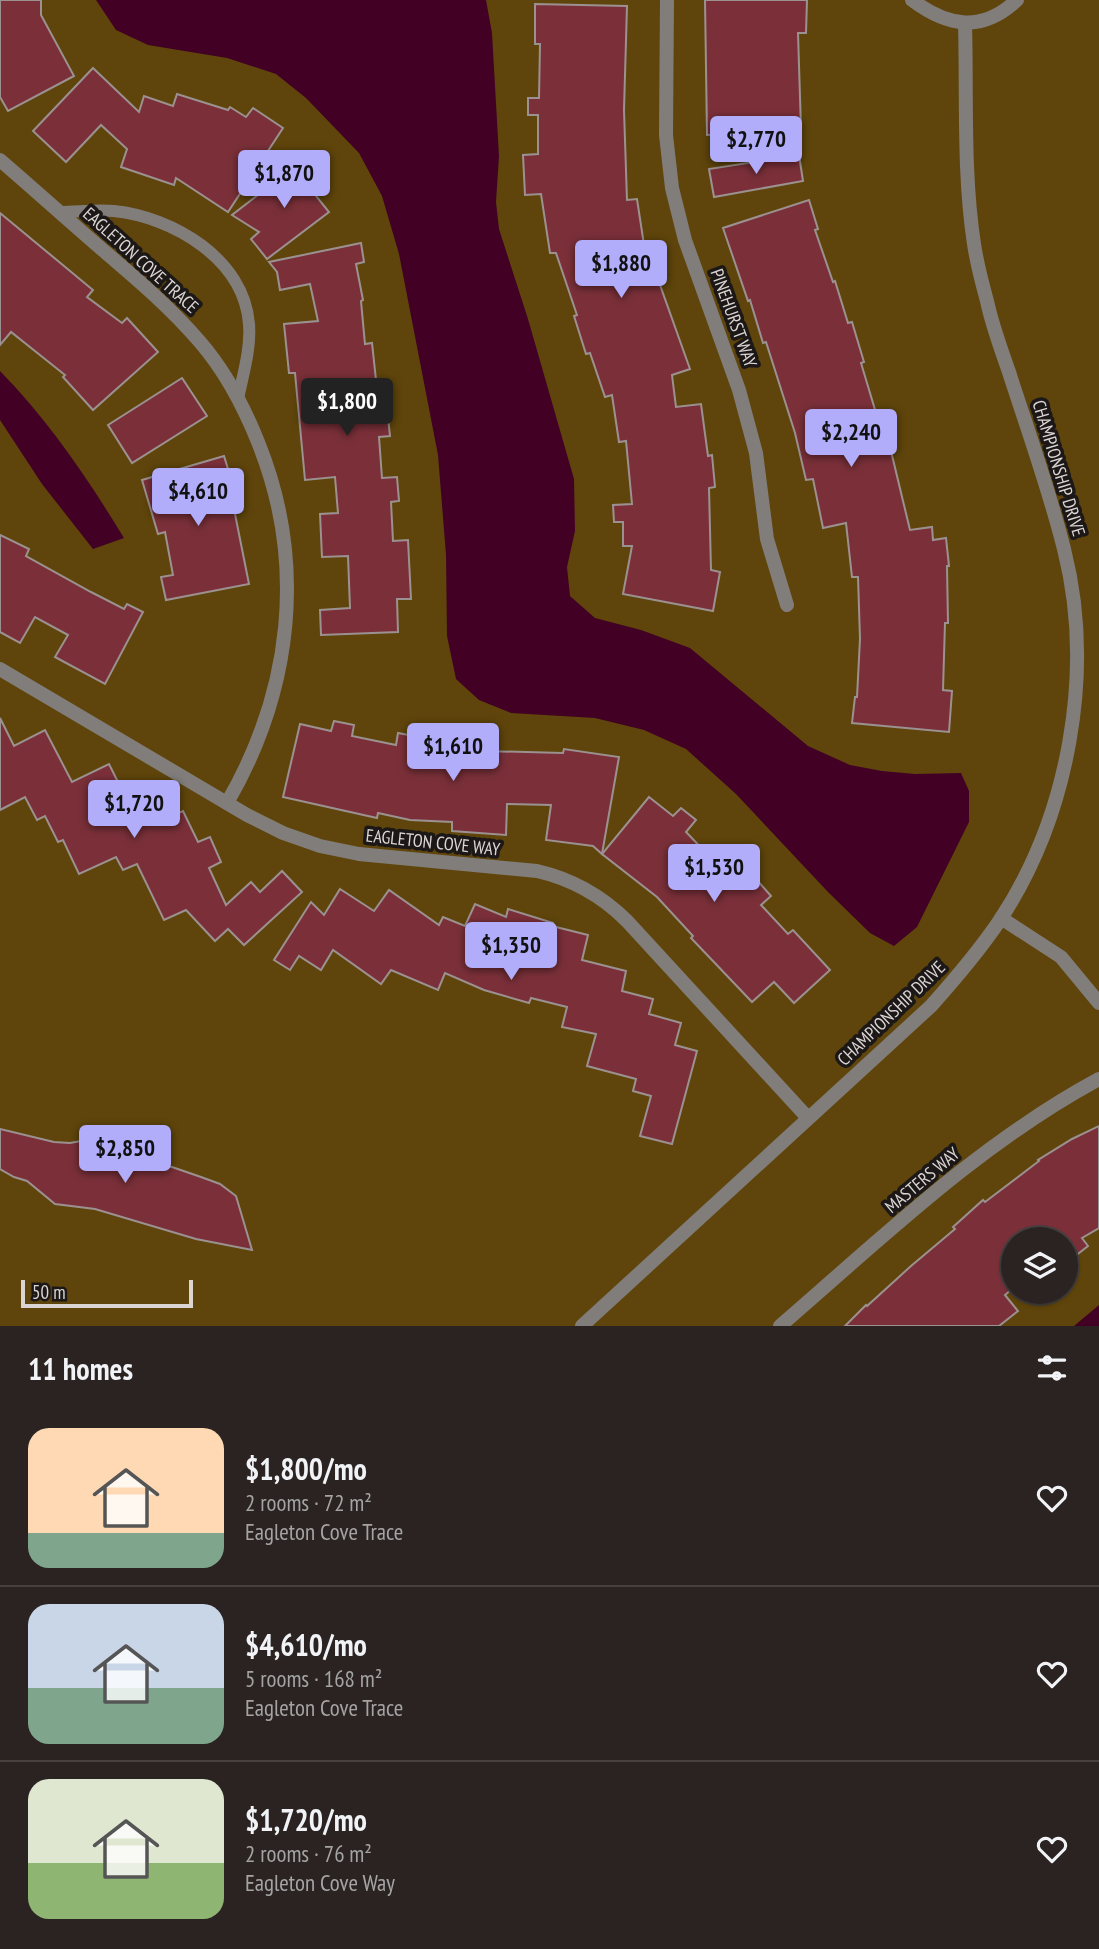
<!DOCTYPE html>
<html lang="en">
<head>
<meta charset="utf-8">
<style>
  :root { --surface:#2a2322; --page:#362f2f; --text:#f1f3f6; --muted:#a5a4a5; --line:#464040; --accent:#b1adfa }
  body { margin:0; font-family:"PT Sans Narrow",sans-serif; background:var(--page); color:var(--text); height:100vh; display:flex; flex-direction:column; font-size:26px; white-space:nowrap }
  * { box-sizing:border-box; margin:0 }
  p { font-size:23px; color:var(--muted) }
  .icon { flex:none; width:38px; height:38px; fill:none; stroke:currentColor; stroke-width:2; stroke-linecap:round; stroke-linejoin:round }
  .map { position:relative; height:1326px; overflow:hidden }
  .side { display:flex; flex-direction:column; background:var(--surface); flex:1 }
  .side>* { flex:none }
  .fabs { position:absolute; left:1001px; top:1227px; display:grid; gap:14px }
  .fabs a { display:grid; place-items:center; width:77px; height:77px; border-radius:50%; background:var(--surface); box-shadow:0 2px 5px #0004,0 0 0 2px var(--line); font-size:35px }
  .scale { position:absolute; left:21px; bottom:18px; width:172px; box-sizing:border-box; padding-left:7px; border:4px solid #dbd6d4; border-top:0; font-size:19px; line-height:24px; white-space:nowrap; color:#dbd6d4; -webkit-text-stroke:5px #1c1817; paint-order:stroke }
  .price { position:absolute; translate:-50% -60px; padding:0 16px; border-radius:7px; background:var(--accent); color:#111; font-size:23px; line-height:46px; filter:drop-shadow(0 2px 4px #0008) }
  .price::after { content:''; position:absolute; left:50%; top:42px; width:21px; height:16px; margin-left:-10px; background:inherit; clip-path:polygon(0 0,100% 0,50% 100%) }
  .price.selected { background:#222; color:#fff }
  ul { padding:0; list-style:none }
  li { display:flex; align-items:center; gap:21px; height:175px; padding:0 28px }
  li+li { border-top:2px solid var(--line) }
  li span { display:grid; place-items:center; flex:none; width:196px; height:140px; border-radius:21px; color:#555 }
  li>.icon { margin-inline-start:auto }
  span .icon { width:84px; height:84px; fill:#fffc; stroke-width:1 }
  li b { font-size:30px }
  h2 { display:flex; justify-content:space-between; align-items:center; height:84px; padding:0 28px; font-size:30px }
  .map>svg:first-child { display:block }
</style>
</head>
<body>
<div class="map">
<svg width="1099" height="1326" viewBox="0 0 1099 1326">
  <rect width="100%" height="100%" fill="#382f2d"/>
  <!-- green -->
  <path fill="#5f450b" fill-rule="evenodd" d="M 0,0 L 1099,0 L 1099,1326 L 0,1326 ZM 1013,1239 L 1066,1239 L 1066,1292 L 1013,1292 Z"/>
  <!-- water -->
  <g fill="#420025">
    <polygon points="96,0 486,0 492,33 499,156 496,202 499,229 528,319 574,479 575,531 567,567 570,596 595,618 641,630 690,648 808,746 850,765 882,771 915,774 961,773 969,791 969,822 917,927 894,946 870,933 828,892 736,794 686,749 644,730 595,718 511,713 479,700 456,679 447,636 446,555 438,455 399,254 382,196 359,153 306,98 276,74 227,58 148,45 116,30"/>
    <path d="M 0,371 C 49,421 88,479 124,538 L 93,549 L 42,484 L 0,420 Z"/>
    <polygon points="1099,1305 1099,1326 1074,1326"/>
  </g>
  <!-- building -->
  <g fill="#7b3039" stroke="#9c9191" stroke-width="2">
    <polygon points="0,0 41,0 41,15 74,76 8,111 0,97"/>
    <polygon points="705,0 807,0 806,33 798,33 801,129 707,135"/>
    <polygon points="535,4 627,6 624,110 627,200 637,199 646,258 650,257 690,369 672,375 676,407 701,404 708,456 712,455 715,487 709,488 711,570 720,572 713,611 623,594 632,546 623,546 623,522 614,522 613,505 632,504 626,441 619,442 612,395 605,397 590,353 586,354 574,316 577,315 556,253 550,253 541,194 525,195 523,155 538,154 538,115 528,115 528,98 539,98 540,44 535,44"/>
    <polygon points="93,68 139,112 144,96 173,106 177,94 228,110 230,107 246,117 253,108 283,128 228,212 176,178 174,185 121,167 127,149 101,125 66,162 33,131"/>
    <polygon points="799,155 803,181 714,197 709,169"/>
    <polygon points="306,158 321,177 308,186 329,212 267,259 251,239 259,232 232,215"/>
    <polygon points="809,200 818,229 815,230 833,282 835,281 848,323 852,322 864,362 861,363 879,423 884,422 910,530 932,527 933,540 946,538 949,566 947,566 948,623 945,623 943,690 952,691 949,732 852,723 855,697 857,697 860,639 858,577 852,577 846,523 823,528 813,479 806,480 795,433 766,342 763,343 750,300 748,301 723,228"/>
    <polygon points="0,213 93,290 87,297 122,323 127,318 158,352 93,410 63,377 65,375 11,332 0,345"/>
    <polygon points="361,243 364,262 356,264 363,300 361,301 365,344 372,343 376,380 384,380 390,436 379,437 382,478 397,477 399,501 391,502 393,541 408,540 411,599 397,599 398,632 321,635 320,610 350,608 348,556 322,557 320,514 338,513 335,477 305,480 295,373 289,373 284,324 318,321 310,284 280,290 277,272 269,262"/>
    <polygon points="182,378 207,416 132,463 108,425"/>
    <polygon points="224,456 237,498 232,499 249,584 166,600 161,577 173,575 165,532 158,534 142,480"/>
    <polygon points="0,535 29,549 26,556 91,592 124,609 127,604 143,612 105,684 55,657 68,635 35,617 20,643 0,632"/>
    <polygon points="0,718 14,746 45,730 72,782 109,764 133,812 153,803 161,821 183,811 198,842 210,837 221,862 209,868 226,905 251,882 260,892 282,871 302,892 244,945 228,929 215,941 186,910 164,920 137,864 123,870 116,857 79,874 63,840 58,842 45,816 37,820 25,797 0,810"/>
    <polygon points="334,721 354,725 352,736 396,745 398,733 419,737 419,739 446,741 446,750 563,753 564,749 619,757 602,854 593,846 546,840 551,805 507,804 506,835 452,831 452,822 410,820 378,813 377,818 283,797 300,724 331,731"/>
    <polygon points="649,797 673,816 681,808 696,820 686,832 710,857 720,848 751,883 756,879 771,896 761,905 788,934 793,930 830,970 794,1003 774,982 752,1002 691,938 693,936 657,897 602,854"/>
    <polygon points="340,889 374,911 389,890 439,925 443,917 465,926 475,904 506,917 508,909 553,923 552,926 588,935 582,960 626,971 622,991 653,999 649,1014 681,1023 675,1045 697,1051 672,1144 640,1136 651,1096 633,1091 636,1079 587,1066 596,1034 562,1027 567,1007 531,998 529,1003 484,990 445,973 438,990 391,970 381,984 333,950 321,970 299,956 290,970 274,960 311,902 324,915"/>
    <polygon points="1099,1126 1099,1228 1082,1238 1088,1246 1074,1257 1066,1248 1066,1239 1013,1239 1013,1288 1005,1295 1018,1311 999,1326 845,1326 866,1305 867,1306 911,1266 955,1229 953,1227 983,1200 985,1202 1039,1161 1038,1160 1072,1139"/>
    <polygon points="0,1129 54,1142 70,1143 81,1141 109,1130 121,1130 142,1147 143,1161 172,1167 201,1177 220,1184 236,1196 252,1250 196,1239 95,1209 55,1204 27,1181 14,1177 0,1169"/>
  </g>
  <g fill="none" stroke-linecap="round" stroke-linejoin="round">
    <!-- service -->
    <path stroke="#807d7a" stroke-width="12" d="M 60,212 C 77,212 96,209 114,211 C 173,217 244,259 249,324 C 251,349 243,374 238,399"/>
    <!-- minor -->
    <g stroke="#807d7a" stroke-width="14">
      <polyline points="667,0 666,135 672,188 685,240 739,390 756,453 767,539 787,605"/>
      <path d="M 912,0 C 948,27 982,33 1017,0"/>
      <path d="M 0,160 C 35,190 69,221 104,251 C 138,280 171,308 200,342 C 225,371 244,407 258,442 C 307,563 292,691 227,803"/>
      <path d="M 0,669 L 247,815 L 283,833 L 320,846 L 359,854 L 537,871 C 572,879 601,895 627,921 L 808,1118"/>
      <polyline points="1001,918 1061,957 1099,1003"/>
      <path d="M 582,1326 L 931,1006 C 956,978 979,951 1000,920 C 1069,815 1095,671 1064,549 C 1049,489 1028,431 1009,372 C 1001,349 992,325 987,301 C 982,283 977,264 974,244 C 963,172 967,96 965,23"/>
      <path d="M 780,1326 C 882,1238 980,1143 1099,1079"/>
    </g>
  </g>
  <g text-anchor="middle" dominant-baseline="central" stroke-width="7" stroke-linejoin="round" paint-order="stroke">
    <!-- street labels -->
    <g font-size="18" fill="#dbd6d4" stroke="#1c1817">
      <text transform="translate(141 260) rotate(42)">EAGLETON COVE TRACE</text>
      <text transform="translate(734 318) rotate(70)">PINEHURST WAY</text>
      <text transform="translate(1059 468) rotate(73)">CHAMPIONSHIP DRIVE</text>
      <text transform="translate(433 842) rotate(6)">EAGLETON COVE WAY</text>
      <text transform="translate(891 1013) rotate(-44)">CHAMPIONSHIP DRIVE</text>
      <text transform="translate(922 1180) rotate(-40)">MASTERS WAY</text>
    </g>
  </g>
</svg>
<div class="fabs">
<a><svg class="icon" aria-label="layers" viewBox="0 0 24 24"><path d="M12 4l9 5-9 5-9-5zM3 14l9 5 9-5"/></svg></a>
</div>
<div class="scale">50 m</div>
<b class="price" style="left:756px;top:176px">$2,770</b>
<b class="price" style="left:284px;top:210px">$1,870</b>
<b class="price" style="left:621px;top:300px">$1,880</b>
<b class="price selected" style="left:347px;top:438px">$1,800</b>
<b class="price" style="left:851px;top:469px">$2,240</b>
<b class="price" style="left:198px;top:528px">$4,610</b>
<b class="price" style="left:453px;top:783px">$1,610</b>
<b class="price" style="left:134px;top:840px">$1,720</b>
<b class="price" style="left:714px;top:904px">$1,530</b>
<b class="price" style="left:511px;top:982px">$1,350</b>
<b class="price" style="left:125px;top:1185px">$2,850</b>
</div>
<section class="side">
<h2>11 homes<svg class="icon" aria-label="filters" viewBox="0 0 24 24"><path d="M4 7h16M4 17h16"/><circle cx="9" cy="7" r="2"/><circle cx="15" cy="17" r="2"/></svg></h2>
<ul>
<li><span style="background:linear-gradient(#ffd9b3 75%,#7fa58c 0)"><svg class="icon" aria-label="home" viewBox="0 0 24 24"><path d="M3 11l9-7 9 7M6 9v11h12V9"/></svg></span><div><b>$1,800/mo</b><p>2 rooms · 72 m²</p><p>Eagleton Cove Trace</p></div><svg class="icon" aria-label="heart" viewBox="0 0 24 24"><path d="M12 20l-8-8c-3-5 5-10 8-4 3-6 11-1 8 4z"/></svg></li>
<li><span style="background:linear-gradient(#c9d6e8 60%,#7fa58c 0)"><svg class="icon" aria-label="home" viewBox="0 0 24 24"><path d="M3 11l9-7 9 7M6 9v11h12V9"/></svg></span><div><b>$4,610/mo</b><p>5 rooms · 168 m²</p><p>Eagleton Cove Trace</p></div><svg class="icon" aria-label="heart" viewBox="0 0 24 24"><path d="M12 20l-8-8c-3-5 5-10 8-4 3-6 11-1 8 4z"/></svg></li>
<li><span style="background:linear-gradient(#dfe7d0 60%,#8fb573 0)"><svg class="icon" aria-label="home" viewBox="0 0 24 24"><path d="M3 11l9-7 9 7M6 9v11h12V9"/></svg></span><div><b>$1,720/mo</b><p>2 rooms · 76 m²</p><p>Eagleton Cove Way</p></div><svg class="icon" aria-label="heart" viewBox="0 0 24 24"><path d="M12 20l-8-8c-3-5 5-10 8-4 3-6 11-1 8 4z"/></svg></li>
</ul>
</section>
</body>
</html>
